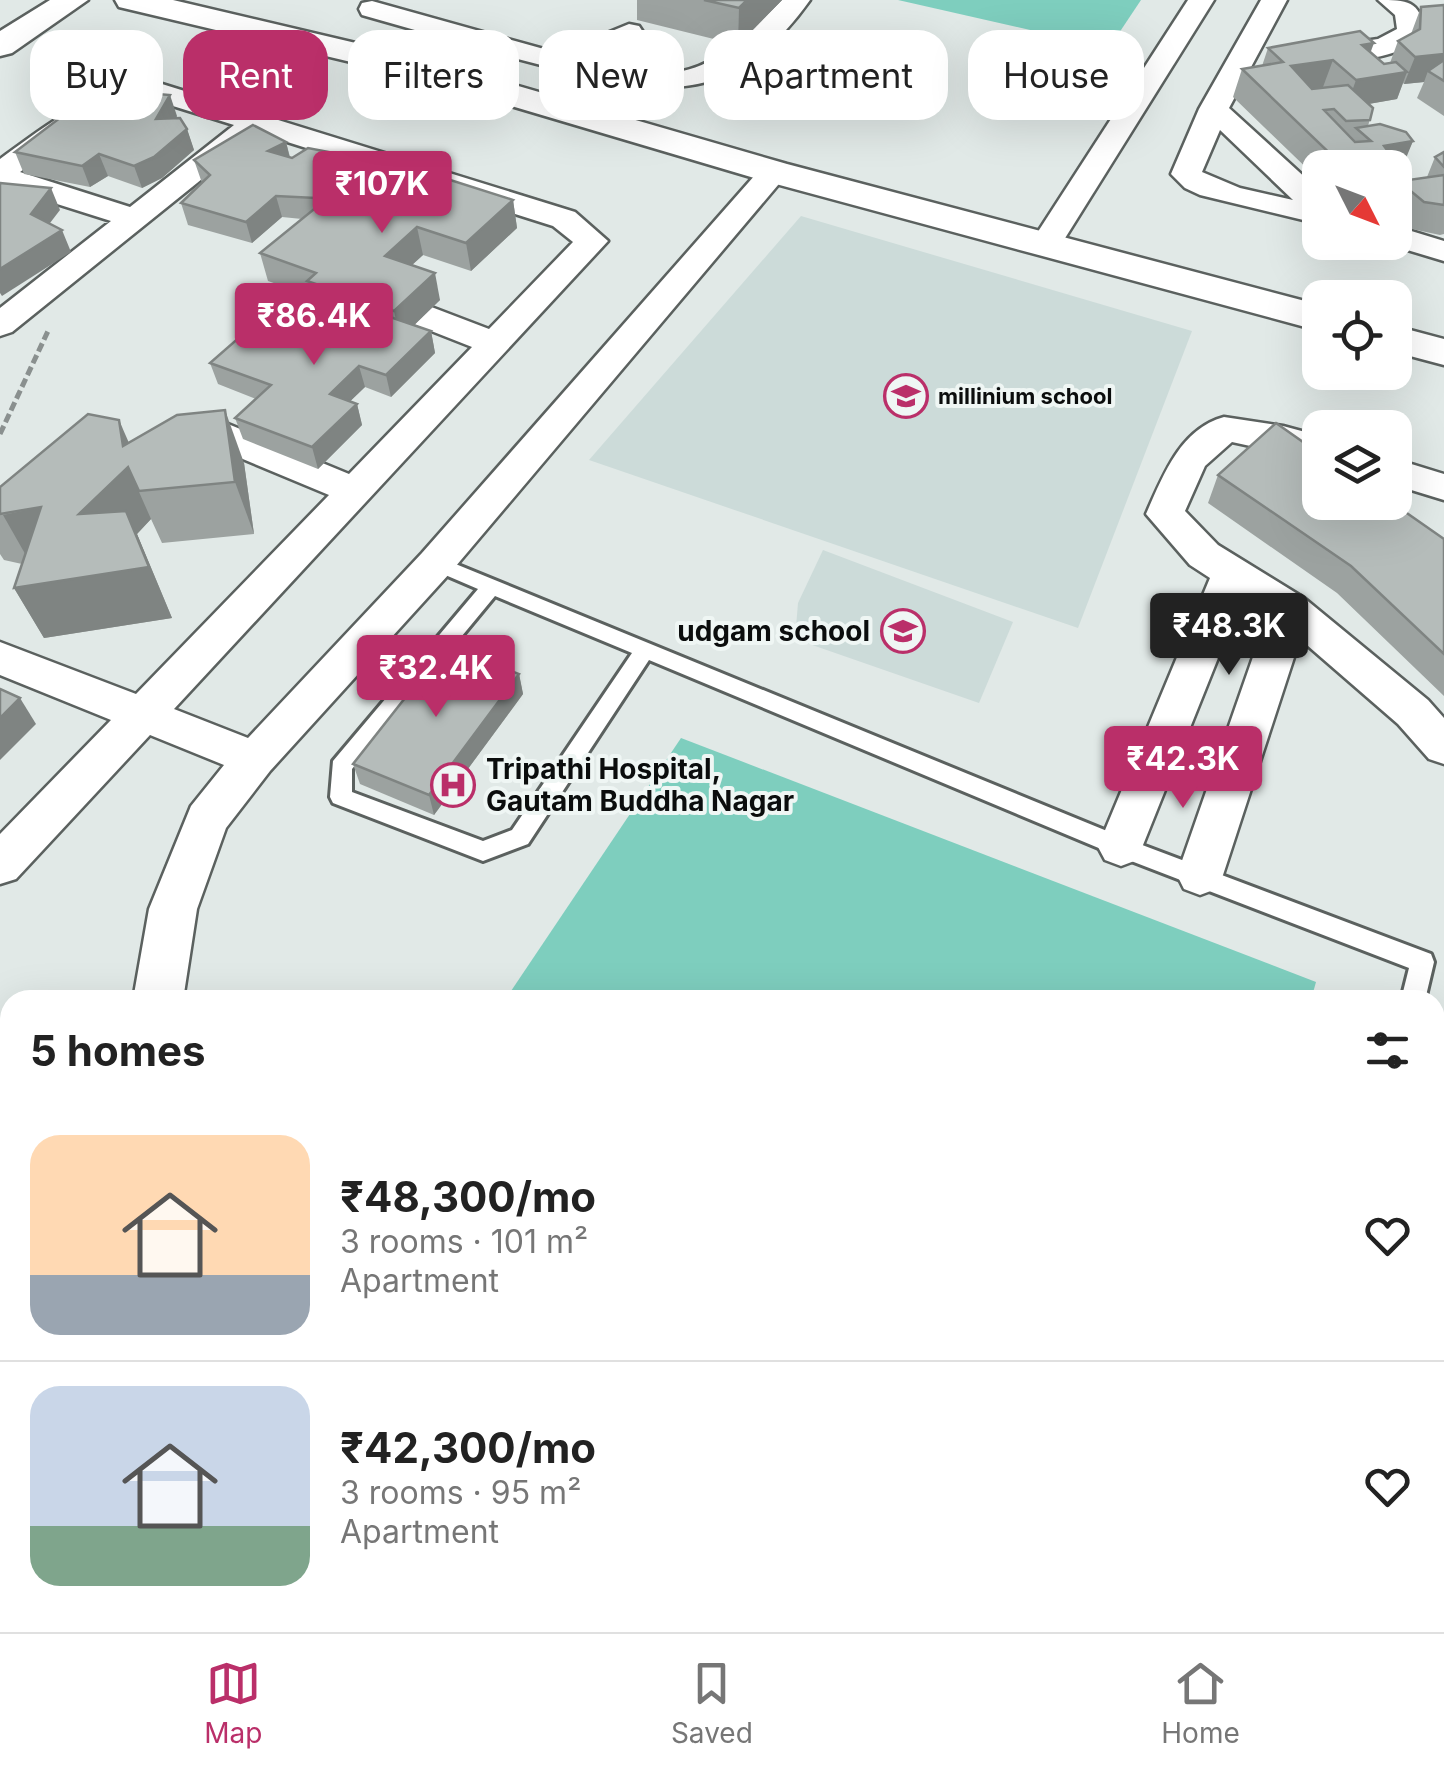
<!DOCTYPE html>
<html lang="en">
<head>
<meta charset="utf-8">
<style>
  :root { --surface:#fff; --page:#f2f2f2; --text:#222; --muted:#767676; --line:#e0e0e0; --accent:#ba2f69 }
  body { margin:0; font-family:Inter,sans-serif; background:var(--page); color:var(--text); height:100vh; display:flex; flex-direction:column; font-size:38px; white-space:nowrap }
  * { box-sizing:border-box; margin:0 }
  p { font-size:32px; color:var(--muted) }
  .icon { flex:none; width:55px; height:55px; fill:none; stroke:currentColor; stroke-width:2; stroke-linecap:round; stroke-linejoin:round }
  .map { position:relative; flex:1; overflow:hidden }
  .drawer { position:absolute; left:0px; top:990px; width:1445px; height:642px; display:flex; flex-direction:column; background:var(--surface); border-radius:30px 30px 0 0; box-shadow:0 10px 40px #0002 }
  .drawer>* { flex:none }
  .banner { position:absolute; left:30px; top:30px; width:1385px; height:90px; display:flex; gap:20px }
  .needle { width:65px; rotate:132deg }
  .controls { position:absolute; left:1302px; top:150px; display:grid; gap:20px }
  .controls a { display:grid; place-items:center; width:110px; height:110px; border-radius:20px; background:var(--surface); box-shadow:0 10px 40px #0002; font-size:50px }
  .price { position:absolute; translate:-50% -85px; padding:0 22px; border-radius:10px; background:var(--accent); color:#fff; font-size:32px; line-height:65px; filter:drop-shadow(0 2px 5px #0008) }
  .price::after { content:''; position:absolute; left:50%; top:60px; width:30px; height:22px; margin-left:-15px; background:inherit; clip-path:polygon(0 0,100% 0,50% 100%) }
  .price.current { background:#222; color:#fff }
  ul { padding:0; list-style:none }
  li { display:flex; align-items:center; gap:30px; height:250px; padding:0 30px }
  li+li { border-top:2px solid var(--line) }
  li span { display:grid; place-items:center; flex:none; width:280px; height:200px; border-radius:30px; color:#555 }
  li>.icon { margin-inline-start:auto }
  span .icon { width:120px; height:120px; fill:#fffc; stroke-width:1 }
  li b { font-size:42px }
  h2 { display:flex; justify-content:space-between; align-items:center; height:120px; padding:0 30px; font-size:42px }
  .tag { padding:0 35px; border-radius:30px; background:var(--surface); box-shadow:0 10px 40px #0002; font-size:35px; line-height:90px }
  .tag.current { background:var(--accent); color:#fff }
  .tab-bar { display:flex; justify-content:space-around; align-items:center; height:140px; border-top:2px solid var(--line); background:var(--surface); font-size:28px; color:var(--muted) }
  .tab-bar a { display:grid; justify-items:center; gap:5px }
  .tab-bar .current { color:var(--accent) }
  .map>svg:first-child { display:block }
</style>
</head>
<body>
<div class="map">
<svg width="1444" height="1632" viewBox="0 0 1444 1632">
  <rect width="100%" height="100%" fill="#e1e9e7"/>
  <!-- built -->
  <g fill="#ccdbd9">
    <polygon points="801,216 1192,331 1078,628 589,460"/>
    <polygon points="823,550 1013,622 979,703 795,639 798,603"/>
  </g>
  <!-- green -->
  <g fill="#7ecebe">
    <polygon points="898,0 1141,0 1109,48"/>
    <polygon points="681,738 1316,982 1311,1000 505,1000"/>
    <polygon points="168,1623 168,1622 1143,1623 1140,1632 167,1632"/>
  </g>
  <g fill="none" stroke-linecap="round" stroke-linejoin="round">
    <!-- lane casing -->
    <g stroke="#5b615f" stroke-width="6">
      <g id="lane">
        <path d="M 436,556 L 1129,840 L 1431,954 L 1434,962 L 1425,1000 L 1401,1000 L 1409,968 L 1113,854 L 649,660 L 528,844 L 483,861 L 333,803 L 330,797 L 333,761 L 478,589 L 429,568 L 426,563 ZM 495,596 L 632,653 L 512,830 L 483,841 L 352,792 L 352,769 Z"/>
        <polygon points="1248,1622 1280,1622 1278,1632 1246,1632"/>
      </g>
    </g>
    <!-- street casing -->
    <g stroke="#5b615f" stroke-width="5">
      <g id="street">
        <path d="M 782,0 L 810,0 C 758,73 703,100 615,82 C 595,77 572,75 559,57 L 563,51 L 629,24 L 639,26 L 643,32 L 639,38 L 593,58 C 684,95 721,62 782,0 Z"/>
        <polygon points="1188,0 1214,0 1057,251 1035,251 1030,244"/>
        <path d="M 1261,0 L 1287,0 L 1229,108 L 1320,191 L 1320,224 L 1200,195 L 1185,188 L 1171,174 L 1199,109 ZM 1220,130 L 1293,200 L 1240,188 L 1202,172 Z"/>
        <path d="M 1378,0 C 1407,0 1420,0 1425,32 C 1401,62 1348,60 1313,64 L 1303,62 L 1299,56 L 1303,50 L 1378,39 L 1397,29 L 1395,15 Z"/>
        <polygon points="372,1 551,51 555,57 541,65 468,46 430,74 410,74 406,68 443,38 362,15 359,9 362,3"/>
        <path d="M 162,84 L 575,212 L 608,241 L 174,709 L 248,738 L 422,553 L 763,166 L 785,166 L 789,172 L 450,573 L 270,771 L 226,828 L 197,909 L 183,1000 L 133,1000 L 149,909 L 191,806 L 224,765 L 150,735 L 16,879 L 0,884 L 0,834 L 111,720 L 0,675 L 0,642 L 136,694 L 329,495 L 202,442 L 197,433 L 202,424 L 215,421 L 228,424 L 349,474 L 472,347 L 355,301 L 350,294 L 355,287 L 379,287 L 489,329 L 573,242 L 553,226 L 259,133 L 12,332 L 0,336 L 0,308 L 111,221 L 0,186 L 0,159 C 51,122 96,85 162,84 ZM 139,102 L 160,102 L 234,125 L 130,207 L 20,172 L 86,125 Z"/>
        <polygon points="1395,226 1444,241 1444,261 1384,243 1395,242"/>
        <path d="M 1224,417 L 1283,426 L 1320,436 L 1320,461 L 1232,442 L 1205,466 L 1185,511 L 1218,545 L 1304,598 L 1428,700 L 1444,718 L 1444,764 L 1429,759 L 1398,724 L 1300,639 L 1223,875 L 1216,889 L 1200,895 L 1184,889 L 1177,875 L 1268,614 L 1242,598 L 1137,860 L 1121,866 L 1105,860 L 1098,847 L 1210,578 L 1190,565 L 1146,514 C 1163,476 1180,429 1224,417 Z"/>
        <polygon points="1395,459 1444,474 1444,500 1395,485"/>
        <polygon points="51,1622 115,1622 114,1632 50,1632"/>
      </g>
    </g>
    <!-- secondary casing -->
    <g stroke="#5b615f" stroke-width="5">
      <g id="secondary">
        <polygon points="50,0 88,0 12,53 0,56 0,31"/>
        <polygon points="115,0 173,0 432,61 787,164 1320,305 1320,331 761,180 410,76 119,7"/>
        <polygon points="1395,326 1444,339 1444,365 1395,352"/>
      </g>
    </g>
    <!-- path -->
    <polyline stroke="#8a908f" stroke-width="5" stroke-dasharray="9 4" stroke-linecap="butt" points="0,434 48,331"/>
    <!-- lane -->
    <use href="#lane" fill="#fff" fill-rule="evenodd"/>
    <!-- street -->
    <use href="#street" fill="#fff" fill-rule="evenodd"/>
    <!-- secondary -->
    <use href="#secondary" fill="#fff" fill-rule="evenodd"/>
  </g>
  <!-- wall -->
  <g fill="#9ca2a0">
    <polygon points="637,0 782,0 738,45 637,20"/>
    <polygon points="1444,5 1444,116 1417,98 1424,82 1404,84 1403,83 1397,99 1368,104 1373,108 1368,126 1413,141 1400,168 1409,180 1427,177 1435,157 1444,152 1444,234 1440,235 1412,229 1395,216 1395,168 1320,168 1320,181 1233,97 1242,69 1262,66 1268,48 1370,52 1384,64 1390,63 1398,41 1411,34 1421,7"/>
    <polygon points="177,116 176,118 187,129 194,150 162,178 142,188 108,176 90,187 24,174 15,152"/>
    <polygon points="286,142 290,157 350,156 355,178 346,189 390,198 513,200 517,228 471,271 423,255 412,265 440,300 414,325 431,331 435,353 391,397 365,387 350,401 357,404 362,425 318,469 243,439 235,418 256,399 218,384 210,363 321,335 340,317 315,308 311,296 268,281 260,253 302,219 282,217 252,243 188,225 181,203 202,183 194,160"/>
    <polygon points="129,442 244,463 254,534 162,543 151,519 137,534 172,618 44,638 14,588 22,564 4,560 0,554 0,487"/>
    <polygon points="1218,475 1444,539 1444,696 1337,593 1208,503"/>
    <polygon points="519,674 523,694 434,815 360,784 353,764"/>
  </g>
  <!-- shaded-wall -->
  <g fill="#7f8482">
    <polygon points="747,0 782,0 738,45 739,8"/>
    <polygon points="1374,43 1364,70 1362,45"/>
    <polygon points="1444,54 1444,79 1428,71 1424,82 1404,84 1415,57"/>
    <polygon points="1333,60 1323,87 1282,94 1291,66"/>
    <polygon points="1407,72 1397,99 1346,108 1356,80"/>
    <polygon points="170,95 177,116 163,141 156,119"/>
    <polygon points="187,129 194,150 162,178 142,188 134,166"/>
    <polygon points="1413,141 1402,168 1395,169 1384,146"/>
    <polygon points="286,142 291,163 268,151"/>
    <polygon points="99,154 108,176 90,187 82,166"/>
    <polygon points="350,156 355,178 322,220 316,198"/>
    <polygon points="1406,187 1395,213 1395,189"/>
    <polygon points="51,188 60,210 40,236 31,214"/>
    <polygon points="276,196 282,217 252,243 246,222"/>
    <polygon points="513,200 517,228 471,271 466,243"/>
    <polygon points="417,227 423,255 391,284 385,256"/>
    <polygon points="62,230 71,252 2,296 0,293 0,269"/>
    <polygon points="435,273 440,300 400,339 394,311"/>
    <polygon points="431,331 435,353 391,397 386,375"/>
    <polygon points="359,366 365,387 336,415 330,394"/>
    <polygon points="357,404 362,425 318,469 312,447"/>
    <polygon points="225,410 244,463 254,534 235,482"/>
    <polygon points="119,420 142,473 123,446"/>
    <polygon points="128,467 151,519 137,534 172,618 44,638 14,588 79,514"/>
    <polygon points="41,507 32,566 3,515"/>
    <polygon points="519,674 523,694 434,815 429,795"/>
    <polygon points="20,698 36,724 0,760 0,718"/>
  </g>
  <!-- building -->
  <g fill="#b5bcba" stroke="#7f8482" stroke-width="2.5">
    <polygon points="704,0 747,0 739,8"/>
    <polygon points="1444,5 1444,54 1415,57 1398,41 1420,29 1421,7"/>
    <polygon points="1360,31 1374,43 1362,45 1384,64 1396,62 1407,72 1356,80 1333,60 1291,66 1312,89 1348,85 1373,108 1370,120 1346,121 1334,109 1324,110 1355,142 1371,141 1356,128 1380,124 1406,132 1413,141 1384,146 1409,180 1444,175 1444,205 1424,202 1406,187 1395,189 1395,168 1345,168 1242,69 1283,62 1268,48"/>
    <polygon points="1444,60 1444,81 1428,71"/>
    <polygon points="98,89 170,95 156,119 180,118 187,129 154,157 134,166 99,154 82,166 15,152"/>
    <polygon points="253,125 286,142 268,151 292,158 308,148 350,156 316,198 276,196 246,222 181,203 210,175 194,160"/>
    <polygon points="1444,152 1444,167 1435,157"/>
    <polygon points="422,171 513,200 466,243 417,227 385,256 435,273 394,311 307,281 316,273 260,253 340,188 390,198"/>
    <polygon points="0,183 51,188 31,214 62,230 0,269"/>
    <polygon points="361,307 431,331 386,375 359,366 330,394 357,404 312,447 235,418 271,385 210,363 265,315 321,335 350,309 357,311"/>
    <polygon points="225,410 235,482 139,491 128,467 79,514 126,511 149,567 14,588 41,507 0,514 0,487 88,414 119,420 123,446 177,415"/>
    <polygon points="1276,423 1320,454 1320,502 1391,502 1444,539 1444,654 1351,566 1218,475"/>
    <polygon points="446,646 519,674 429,795 353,764"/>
    <polygon points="0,689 20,698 0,718"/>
  </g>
  <!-- icons -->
  <defs>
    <g id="school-ring" transform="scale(2.25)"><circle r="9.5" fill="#eff6f4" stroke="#ba2f69" stroke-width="1.5"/><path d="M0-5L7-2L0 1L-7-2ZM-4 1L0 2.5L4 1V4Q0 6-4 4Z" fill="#ba2f69"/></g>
    <g id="hospital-ring" transform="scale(2.25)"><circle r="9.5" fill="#eff6f4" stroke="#ba2f69" stroke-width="1.5"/><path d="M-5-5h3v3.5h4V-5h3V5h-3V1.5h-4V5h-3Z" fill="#ba2f69"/></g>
  </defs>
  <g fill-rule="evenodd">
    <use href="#school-ring" x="906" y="396"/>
    <use href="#school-ring" x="903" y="631"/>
    <use href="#hospital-ring" x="453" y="785"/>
  </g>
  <g text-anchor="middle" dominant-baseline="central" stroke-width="8" stroke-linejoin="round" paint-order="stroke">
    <!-- far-poi labels -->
    <g font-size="22" font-weight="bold" fill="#0b0d0d" stroke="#eff6f4" text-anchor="start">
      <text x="938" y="396">millinium school</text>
    </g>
    <!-- poi labels -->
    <g font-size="28" font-weight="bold" fill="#0b0d0d" stroke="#eff6f4" text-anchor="end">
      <text x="870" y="631">udgam school</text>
      <text x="486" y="769" text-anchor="start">Tripathi Hospital,<tspan x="486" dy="32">Gautam Buddha Nagar</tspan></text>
    </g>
  </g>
</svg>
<div class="controls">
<a><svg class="needle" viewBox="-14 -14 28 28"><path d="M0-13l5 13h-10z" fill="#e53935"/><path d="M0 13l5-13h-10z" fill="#767676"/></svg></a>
<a><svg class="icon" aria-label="locate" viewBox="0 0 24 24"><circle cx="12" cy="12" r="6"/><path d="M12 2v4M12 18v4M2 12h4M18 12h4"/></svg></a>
<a><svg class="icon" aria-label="layers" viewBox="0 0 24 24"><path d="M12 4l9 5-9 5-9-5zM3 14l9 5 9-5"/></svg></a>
</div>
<b class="price" style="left:382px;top:236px">₹107K</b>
<b class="price" style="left:314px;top:368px">₹86.4K</b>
<b class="price current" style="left:1229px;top:678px">₹48.3K</b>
<b class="price" style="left:436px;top:720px">₹32.4K</b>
<b class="price" style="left:1183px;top:811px">₹42.3K</b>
<div class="banner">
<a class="tag">Buy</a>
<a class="tag current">Rent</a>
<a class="tag">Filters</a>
<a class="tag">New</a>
<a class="tag">Apartment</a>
<a class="tag">House</a>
</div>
<section class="drawer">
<h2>5 homes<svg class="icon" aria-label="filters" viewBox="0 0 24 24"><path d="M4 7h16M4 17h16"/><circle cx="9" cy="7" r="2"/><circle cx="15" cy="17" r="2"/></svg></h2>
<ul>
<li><span style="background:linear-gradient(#ffd9b3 70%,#9aa5b1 0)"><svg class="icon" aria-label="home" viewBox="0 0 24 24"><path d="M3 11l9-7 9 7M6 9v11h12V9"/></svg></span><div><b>₹48,300/mo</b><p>3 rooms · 101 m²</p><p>Apartment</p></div><svg class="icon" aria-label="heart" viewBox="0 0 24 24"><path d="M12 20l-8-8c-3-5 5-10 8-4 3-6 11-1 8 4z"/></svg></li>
<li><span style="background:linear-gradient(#c9d6e8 70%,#7fa58c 0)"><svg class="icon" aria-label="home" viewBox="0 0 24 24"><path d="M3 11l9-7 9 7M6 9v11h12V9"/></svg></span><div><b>₹42,300/mo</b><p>3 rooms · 95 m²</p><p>Apartment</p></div><svg class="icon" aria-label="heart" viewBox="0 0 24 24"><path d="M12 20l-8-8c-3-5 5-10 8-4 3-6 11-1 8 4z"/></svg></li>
</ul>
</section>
</div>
<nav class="tab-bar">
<a class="current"><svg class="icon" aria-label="map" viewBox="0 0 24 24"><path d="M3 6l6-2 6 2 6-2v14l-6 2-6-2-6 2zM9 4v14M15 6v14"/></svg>Map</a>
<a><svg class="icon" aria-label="saved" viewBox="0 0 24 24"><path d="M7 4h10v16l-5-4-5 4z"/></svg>Saved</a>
<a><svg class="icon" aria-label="home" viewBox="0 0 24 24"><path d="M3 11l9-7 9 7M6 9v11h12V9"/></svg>Home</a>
</nav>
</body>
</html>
